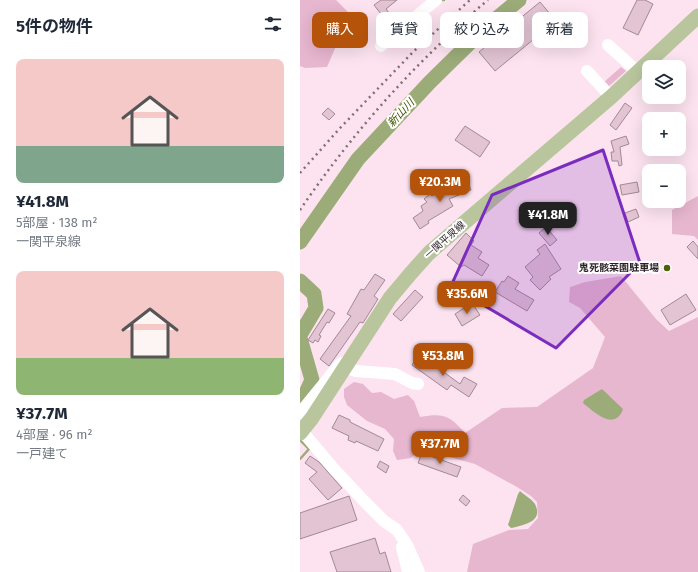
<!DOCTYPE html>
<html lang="ja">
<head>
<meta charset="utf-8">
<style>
  :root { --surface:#fff; --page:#f2f2f3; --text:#1f2937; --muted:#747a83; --accent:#b45309 }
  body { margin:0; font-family:"Fira Sans","Noto Sans JP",sans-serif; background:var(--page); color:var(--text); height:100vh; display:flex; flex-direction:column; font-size:15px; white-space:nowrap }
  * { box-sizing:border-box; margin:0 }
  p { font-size:13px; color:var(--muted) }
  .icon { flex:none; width:22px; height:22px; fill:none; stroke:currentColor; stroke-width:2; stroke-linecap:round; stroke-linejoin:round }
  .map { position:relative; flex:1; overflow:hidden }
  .panel { display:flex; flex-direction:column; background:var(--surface); width:300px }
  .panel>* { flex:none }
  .hud { position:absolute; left:12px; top:12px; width:326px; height:36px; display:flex; gap:8px }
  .tools { position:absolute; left:342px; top:60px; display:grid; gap:8px }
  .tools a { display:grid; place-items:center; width:44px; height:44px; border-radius:8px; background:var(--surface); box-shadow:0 4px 16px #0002; font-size:20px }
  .price { position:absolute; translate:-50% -34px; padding:0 9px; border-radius:8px; background:var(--accent); color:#fff; font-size:13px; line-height:26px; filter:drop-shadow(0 1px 2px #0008) }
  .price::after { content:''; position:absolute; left:50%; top:24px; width:12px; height:9px; margin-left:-6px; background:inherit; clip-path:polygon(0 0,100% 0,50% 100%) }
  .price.on { background:#222; color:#fff }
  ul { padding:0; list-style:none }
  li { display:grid; align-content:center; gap:8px; height:212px; padding:0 16px }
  li span { display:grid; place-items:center; height:124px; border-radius:8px; color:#555 }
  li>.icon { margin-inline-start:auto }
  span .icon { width:72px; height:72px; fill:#fffc; stroke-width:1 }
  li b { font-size:17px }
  h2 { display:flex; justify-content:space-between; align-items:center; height:48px; padding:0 16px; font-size:17px }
  .tag { padding:0 14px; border-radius:8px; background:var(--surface); box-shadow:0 4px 16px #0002; font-size:14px; line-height:36px }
  .tag.on { background:var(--accent); color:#fff }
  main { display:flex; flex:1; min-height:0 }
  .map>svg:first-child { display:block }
</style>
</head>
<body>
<main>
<section class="panel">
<h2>5件の物件<svg class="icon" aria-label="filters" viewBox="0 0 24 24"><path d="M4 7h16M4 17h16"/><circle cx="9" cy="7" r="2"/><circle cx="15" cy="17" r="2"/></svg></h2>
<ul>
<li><span style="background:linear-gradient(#f6c9c9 70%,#7fa58c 0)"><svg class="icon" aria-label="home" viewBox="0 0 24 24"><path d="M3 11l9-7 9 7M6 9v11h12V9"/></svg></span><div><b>¥41.8M</b><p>5部屋 · 138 m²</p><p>一関平泉線</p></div></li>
<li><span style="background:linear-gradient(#f6c9c9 70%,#8fb573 0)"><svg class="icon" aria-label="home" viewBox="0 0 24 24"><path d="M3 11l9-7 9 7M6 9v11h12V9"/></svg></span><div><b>¥37.7M</b><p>4部屋 · 96 m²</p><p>一戸建て</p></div></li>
</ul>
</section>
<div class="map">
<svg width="398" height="572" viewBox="0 0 398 572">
  <rect width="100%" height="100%" fill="#fce3ef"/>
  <!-- green -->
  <g fill="#e7b6cf">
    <polygon points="0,0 36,0 50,14 27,67 5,68 0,66"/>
    <polygon points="321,67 326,71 308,87 304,82"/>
    <polygon points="398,196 398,240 394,236 372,234 372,210"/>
    <path d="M 321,276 L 356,319 L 369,331 L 398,317 L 398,572 L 167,572 L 173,544 L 209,530 L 228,529 L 238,518 L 237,502 L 231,496 L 217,487 L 175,464 L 120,449 L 111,458 L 97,460 L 93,451 L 94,439 L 85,429 L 67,421 L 47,405 L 44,397 L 44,389 L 54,382 L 63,384 L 72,393 L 81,392 L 94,399 L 108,395 L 114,401 L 120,417 C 144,413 149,415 165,433 L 202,408 L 237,407 L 293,368 L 305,337 L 280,308 L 269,302 L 270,287 L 285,282 Z"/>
  </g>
  <!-- water -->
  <g fill="#9bac79">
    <path d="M 302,389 L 323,409 C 315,432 294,412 283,403 L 284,400 Z"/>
    <path d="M 220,491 C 224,495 232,499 235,504 C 244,522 223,525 211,528 L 208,525 L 218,494 Z"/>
  </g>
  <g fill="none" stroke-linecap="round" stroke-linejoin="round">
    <!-- stream -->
    <g stroke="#9bac79" stroke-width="2.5">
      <polyline points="143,0 144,0"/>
      <polyline points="210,0 216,3"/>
      <polyline points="0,440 9,449 0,459"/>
    </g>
    <!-- river -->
    <g stroke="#9bac79" stroke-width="15">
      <polyline points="0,242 58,159 130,82 185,28 219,0"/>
      <polyline points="0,281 14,294 16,308 0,335"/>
      <polyline points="0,338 12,380 0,406"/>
    </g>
  </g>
  <!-- building -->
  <g fill="#e2c4d3" stroke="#a48896">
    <polygon points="81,0 97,0 86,9 97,23 91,27 74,5"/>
    <polygon points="337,0 345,0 353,4 338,35 323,28"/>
    <polygon points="240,2 256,21 195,71 179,52"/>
    <polygon points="325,103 332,108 316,130 310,125"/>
    <polygon points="28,108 35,114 29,120 22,114"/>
    <polygon points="165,126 190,142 180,157 155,140"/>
    <polygon points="326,136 329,144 320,147 322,165 319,166 318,161 312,161 311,152 314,152 311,141"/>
    <polygon points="167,180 171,190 149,199 153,206 128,221 129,223 120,229 113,218 123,211 121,206 127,202 124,199 130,194 132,196 142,190"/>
    <polygon points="337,182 339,192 322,195 320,185"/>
    <polygon points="336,209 339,217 328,222 325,213"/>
    <polygon points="246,227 257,240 250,246 239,233"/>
    <polygon points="166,233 174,241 171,245 182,252 178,258 189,265 182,276 164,265 161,267 147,255"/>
    <polygon points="393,241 398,247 398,259 387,247"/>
    <polygon points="245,244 261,269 249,277 251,279 240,290 230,280 233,277 225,267 240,254 237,250"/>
    <polygon points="75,274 85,280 74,296 78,299 63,323 60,322 29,366 20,359 51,316 47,314 61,289 64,290"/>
    <polygon points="208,276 219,283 215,289 234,300 227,311 195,292 202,281 204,282"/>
    <polygon points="115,290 123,297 101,321 93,314"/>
    <polygon points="386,294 396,310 370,325 361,310"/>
    <polygon points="172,303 180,315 162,326 155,314"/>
    <polygon points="28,309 35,313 29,323 27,322 19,335 21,336 18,342 15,340 13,343 8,340 10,337"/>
    <polygon points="119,354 160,384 164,377 177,384 169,397 151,385 147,390 112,365"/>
    <polygon points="39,415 50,420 50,422 84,439 78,451 56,441 55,443 48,440 49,436 32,428"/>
    <polygon points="122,453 161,467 157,477 118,463"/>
    <polygon points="10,456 19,462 42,488 28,500 9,479 17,472 5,463"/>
    <polygon points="80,461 89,466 86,473 77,467"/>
    <polygon points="163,495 170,501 166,506 159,500"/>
    <polygon points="49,496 57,520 0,539 0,513"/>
    <polygon points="75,538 80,554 85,552 91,572 37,572 30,552"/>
  </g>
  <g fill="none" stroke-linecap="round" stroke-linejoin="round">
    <!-- minor -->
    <g stroke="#fff" stroke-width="12">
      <polyline points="308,45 338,72"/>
      <polyline points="81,46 136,0"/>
      <polyline points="287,71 311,97"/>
      <polyline points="45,367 56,371 95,374 112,383 118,384"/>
      <polyline points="0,413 39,365 42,363"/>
      <polyline points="2,431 34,469 65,502 84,521 97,530 107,545 119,572"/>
      <polyline points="102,547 108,572"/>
    </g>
    <!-- major -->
    <polyline stroke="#b9c69d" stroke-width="15" points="0,433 12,418 90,298 111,273 129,253 151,234 311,97 398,16"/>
    <!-- rail -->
    <g stroke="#7f6f77" stroke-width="2.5" stroke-dasharray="2 4" stroke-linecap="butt">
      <polyline points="0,173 41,127 113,52 170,0"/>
      <path d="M 0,210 C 42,148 91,90 145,39 C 159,26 173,12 188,0"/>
    </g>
  </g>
  <!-- marked area -->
  <path fill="#7b2cbf" fill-opacity="0.2" stroke="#7b2cbf" stroke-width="3" stroke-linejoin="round" d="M 303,150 L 340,263 L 256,348 L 151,286 L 192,195 Z"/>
  <!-- markers -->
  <circle fill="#4c6109" stroke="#fff" stroke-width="1.5" cx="367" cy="268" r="4"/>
  <g text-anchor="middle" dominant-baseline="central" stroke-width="4" stroke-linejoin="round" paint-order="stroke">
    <!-- street labels -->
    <g font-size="10" fill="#2a1f24" stroke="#fff">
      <text transform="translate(145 240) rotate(-42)">一関平泉線</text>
    </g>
    <!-- poi labels -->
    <g font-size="10" font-weight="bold" fill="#2a1f24" stroke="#fff" text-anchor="end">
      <text x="359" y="268">鬼死骸菜園駐車場</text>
    </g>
    <!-- water labels -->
    <g font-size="11" font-style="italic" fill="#435603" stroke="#fff">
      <text transform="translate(101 113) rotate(-47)">新山川</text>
    </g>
  </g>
</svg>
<div class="tools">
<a><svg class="icon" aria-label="layers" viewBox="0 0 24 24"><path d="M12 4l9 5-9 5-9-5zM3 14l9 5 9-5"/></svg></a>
<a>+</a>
<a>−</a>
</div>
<b class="price" style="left:140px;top:203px">¥20.3M</b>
<b class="price on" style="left:248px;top:236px">¥41.8M</b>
<b class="price" style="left:167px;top:315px">¥35.6M</b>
<b class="price" style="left:143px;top:377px">¥53.8M</b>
<b class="price" style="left:140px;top:465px">¥37.7M</b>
<div class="hud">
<a class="tag on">購入</a>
<a class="tag">賃貸</a>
<a class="tag">絞り込み</a>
<a class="tag">新着</a>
</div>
</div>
</main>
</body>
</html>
